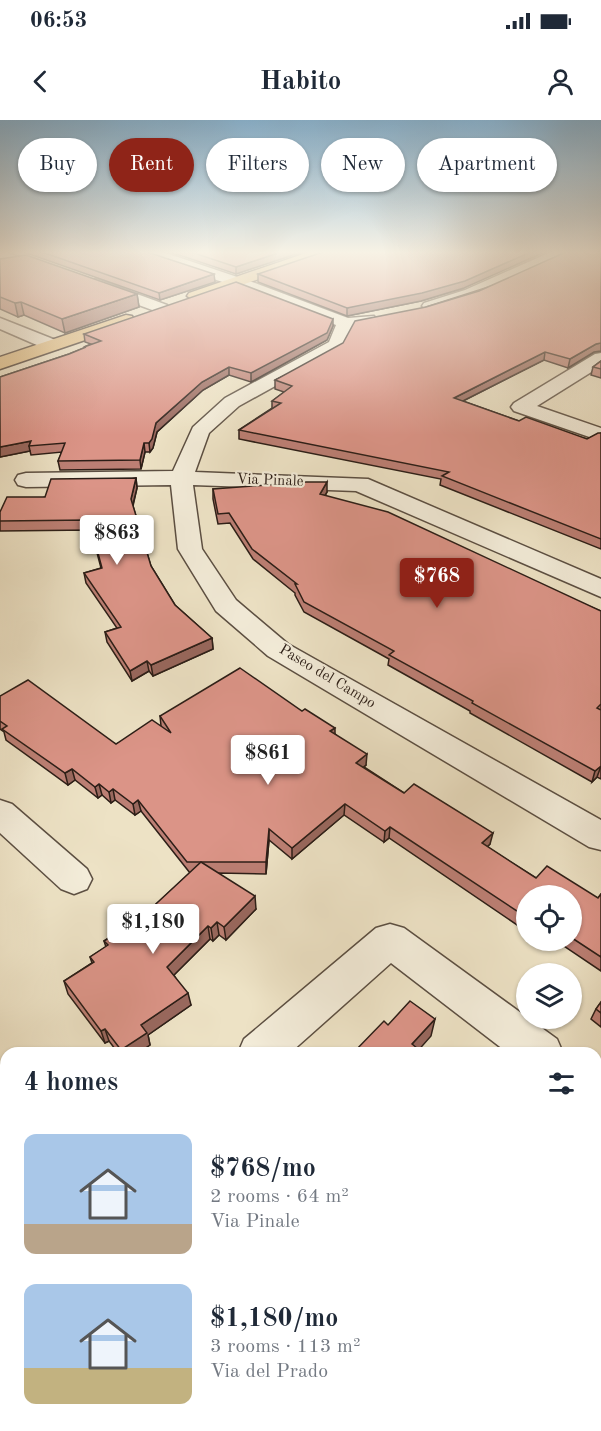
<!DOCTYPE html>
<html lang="en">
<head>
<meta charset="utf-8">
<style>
  :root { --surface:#fff; --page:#f2f2f3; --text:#1f2937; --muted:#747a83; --accent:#8f2418 }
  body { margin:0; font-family:"Old Standard TT",serif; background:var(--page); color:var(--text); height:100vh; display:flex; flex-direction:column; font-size:22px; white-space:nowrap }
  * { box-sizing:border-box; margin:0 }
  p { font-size:20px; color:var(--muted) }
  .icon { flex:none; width:33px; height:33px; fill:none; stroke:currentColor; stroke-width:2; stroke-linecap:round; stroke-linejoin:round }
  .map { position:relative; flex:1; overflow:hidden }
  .side { position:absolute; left:0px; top:927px; width:602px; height:384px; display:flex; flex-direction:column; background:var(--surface); border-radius:18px 18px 0 0; box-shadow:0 2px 4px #0004 }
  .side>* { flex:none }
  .banner { position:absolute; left:18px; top:18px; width:566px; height:54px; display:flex; gap:12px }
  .fabs { position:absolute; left:516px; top:765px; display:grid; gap:12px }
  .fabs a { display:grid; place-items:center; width:66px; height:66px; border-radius:50%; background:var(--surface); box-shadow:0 2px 4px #0004; font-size:30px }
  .price { position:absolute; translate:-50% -51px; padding:0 14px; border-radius:6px; background:#fff; color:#222; font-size:20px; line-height:39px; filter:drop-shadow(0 2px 3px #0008) }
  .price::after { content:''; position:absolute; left:50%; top:36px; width:18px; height:14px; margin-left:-9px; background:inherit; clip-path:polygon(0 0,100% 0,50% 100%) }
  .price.current { background:var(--accent); color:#fff }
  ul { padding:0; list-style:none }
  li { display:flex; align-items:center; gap:18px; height:150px; padding:0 24px }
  li span { display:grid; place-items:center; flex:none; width:168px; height:120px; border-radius:12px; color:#555 }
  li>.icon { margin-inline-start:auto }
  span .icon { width:72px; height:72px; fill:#fffc; stroke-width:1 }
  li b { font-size:26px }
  h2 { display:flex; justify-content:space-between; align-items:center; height:72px; padding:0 24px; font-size:26px }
  .tag { padding:0 21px; border-radius:27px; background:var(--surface); box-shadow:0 2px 4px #0004; font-size:21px; line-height:54px }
  .tag.current { background:var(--accent); color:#fff }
  .status { display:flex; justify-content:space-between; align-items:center; height:42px; padding:0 30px; background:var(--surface); direction:ltr }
  .status svg { height:16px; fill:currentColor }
  header { display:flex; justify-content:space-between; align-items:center; height:78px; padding:0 24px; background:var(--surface); font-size:27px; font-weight:700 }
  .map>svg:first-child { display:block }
</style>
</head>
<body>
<div class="status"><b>06:53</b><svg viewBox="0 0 49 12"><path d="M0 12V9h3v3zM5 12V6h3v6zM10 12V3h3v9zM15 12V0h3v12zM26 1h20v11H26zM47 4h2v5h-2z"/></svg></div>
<header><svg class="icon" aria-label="back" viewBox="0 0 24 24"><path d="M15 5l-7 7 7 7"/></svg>Habito<svg class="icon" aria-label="person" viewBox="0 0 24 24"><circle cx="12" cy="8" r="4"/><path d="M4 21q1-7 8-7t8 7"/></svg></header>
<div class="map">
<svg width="601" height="1311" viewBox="0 0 601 1311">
  <rect width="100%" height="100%" fill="#ede2c5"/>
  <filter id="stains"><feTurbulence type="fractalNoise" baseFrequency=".00333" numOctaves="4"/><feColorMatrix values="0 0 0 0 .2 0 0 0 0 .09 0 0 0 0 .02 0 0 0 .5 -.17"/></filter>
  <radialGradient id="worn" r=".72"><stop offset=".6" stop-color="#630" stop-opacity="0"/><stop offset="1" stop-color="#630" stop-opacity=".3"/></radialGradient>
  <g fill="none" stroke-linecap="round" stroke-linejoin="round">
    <!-- minor casing -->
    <g stroke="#5c4f42" stroke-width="3">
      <g id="minor">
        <polygon points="0,131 19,137 21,140 14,144 0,140"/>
        <polygon points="138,131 160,131 255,163 348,198 374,196 376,200 374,204 353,207 342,229 239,286 209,313 195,352 368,359 601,459 601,477 356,371 193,365 202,429 236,480 288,524 601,700 601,730 589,727 268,536 216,491 178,429 171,365 26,367 18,365 15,360 18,355 26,353 173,351 193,307 225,278 329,222 336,205 243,169 140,134"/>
        <polygon points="553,131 572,131 570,134 477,176 430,191 422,186 424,183 465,170"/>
        <polygon points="96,159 167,185 169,188 161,193 155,191 90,167 88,164 90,161"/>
        <polygon points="0,198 58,221 61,225 58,229 46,229 0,209"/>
        <polygon points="601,233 601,246 537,286 601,308 601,321 514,291 511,287 514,283 595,234"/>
        <polygon points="0,680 12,684 87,749 92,759 87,769 74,774 61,769 0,713"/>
        <polygon points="390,804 404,808 557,919 563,933 508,933 391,843 290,933 238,933 244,919 376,808"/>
        <polygon points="596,952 601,954 601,998 596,996"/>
        <polygon points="270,1305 329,1305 331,1311 273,1311"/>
      </g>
    </g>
    <!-- major casing -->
    <g stroke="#2c1e17" stroke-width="3">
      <g id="major">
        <polygon points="312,131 333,131 331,134 201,179 195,181 187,176 189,173"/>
        <polygon points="126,195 132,196 134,200 132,204 0,249 0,237"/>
      </g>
    </g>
    <!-- minor -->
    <use href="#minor" fill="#f3ecd9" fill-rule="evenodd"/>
    <!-- major -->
    <use href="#major" fill="#e6c182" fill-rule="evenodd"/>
  </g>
  <!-- wall -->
  <g fill="#bc7f74" stroke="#2c1e17" stroke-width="1.5">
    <polygon points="21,131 144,131 215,162 160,180"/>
    <polygon points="167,131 305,131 236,154"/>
    <polygon points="601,131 601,231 594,232 568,248 544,240 463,281 519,301 587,319 601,313 601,429 440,365 441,359 239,319 239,310 272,288 272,281 284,272 275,269 275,260 426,187"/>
    <polygon points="0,139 137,174 139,187 65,213 24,195 18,197 0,189"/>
    <polygon points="258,154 464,168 421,181 347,196 258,162"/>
    <polygon points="333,206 327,220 251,262 229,255 203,270 157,312 153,328 150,332 145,332 141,349 60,350 58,341 62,332 31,335 30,331 0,337 0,257 69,234 84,228 84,227 91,224 85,222 84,214"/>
    <polygon points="601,241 601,258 591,255 593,247"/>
    <polygon points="136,358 137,368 133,386 151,446 175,485 212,518 213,529 153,556 149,551 132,561 107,522 105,512 117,508 86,463 84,453 101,448 91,410 0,411 0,392 45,377"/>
    <polygon points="213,369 327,372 325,376 601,491 601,659 597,657 592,662 470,593 470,591 388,545 389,539 304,492 295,475 295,473 253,439 230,403 218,404 213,379"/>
    <polygon points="0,576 116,624 161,606 160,596 335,614 366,645 364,647 404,673 490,724 487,727 536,758 598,778 601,774 601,851 555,820 572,820 572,776 526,776 526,811 389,718 384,722 344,695 292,739 269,720 266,754 218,753 256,789 226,820 219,815 213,821 210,819 174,855 191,885 148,915 150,925 138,933 118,933 109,921 105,923 68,874 64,861 92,843 90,837 106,827 104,821 143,796 190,753 141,691 135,695 115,680 111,683 102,675 98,678 75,660 68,665 6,620 4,612 0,609"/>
    <polygon points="601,882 601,907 591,899 596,889"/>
    <polygon points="373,1305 391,1305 386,1311 379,1311"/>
    <polygon points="547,1305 596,1305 601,1311 553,1311"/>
  </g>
  <!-- shaded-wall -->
  <g fill="#99685e" stroke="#2c1e17" stroke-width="1.5">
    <polygon points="284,131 305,131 236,154 236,147"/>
    <polygon points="533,131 547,131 464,168 421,181 347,196 347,188"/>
    <polygon points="214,154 215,162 160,180 159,173"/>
    <polygon points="137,174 139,187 65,213 62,199"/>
    <polygon points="21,182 24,195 18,197 15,183"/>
    <polygon points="333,199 333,206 327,220 251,262 251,253"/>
    <polygon points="601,223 601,231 594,232 568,248 570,239 596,224"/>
    <polygon points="545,232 544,240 453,286 454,278"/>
    <polygon points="229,247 229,255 203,270 157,312 153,328 150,332 149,323 156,303 202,262"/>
    <polygon points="31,321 29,326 30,331 0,337 0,327"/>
    <polygon points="144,323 145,332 141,349 140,340"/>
    <polygon points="136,358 137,368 132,388 131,379"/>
    <polygon points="327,362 327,372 320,384 320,374"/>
    <polygon points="212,518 213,529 153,556 151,545"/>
    <polygon points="147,541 149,551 132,561 130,551"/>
    <polygon points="335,608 335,619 330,611"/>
    <polygon points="367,634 366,645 355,654 356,643"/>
    <polygon points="601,646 597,657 592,662 595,651"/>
    <polygon points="72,649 75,660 68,665 65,653"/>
    <polygon points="99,664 102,675 98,678 95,667"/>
    <polygon points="113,669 115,680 111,683 109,672"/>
    <polygon points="138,680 141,691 135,695 133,684"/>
    <polygon points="345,684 344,695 292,739 292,728"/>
    <polygon points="390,707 389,718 384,722 385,711"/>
    <polygon points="269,709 269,720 266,754 266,742"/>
    <polygon points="493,713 490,724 479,735 482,723"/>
    <polygon points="255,776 256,789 226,820 224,807"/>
    <polygon points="217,802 219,815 213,821 211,808"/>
    <polygon points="208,806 210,819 169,860 167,847"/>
    <polygon points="188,873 191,885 148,915 150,925 138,933 122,933 121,930 141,905"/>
    <polygon points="435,899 431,916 416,933 412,924"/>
    <polygon points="105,909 109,921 105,923 101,911"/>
  </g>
  <!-- building -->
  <g fill="#db9487" stroke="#2c1e17" stroke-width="1.5">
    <polygon points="39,131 144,131 214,154 159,173"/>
    <polygon points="188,131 284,131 236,147"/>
    <polygon points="326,131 533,131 465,161 422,173 347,188 258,154"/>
    <polygon points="568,131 601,131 601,223 596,224 570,239 545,232 454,278 519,301 526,297 587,319 598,313 601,313 601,419 442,356 449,352 239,310 281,283 272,281 292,266 275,260 343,223 355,201 426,187 479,171"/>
    <polygon points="26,135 137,174 62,199 21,182 15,183 0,177 0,139"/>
    <polygon points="236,162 333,199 327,213 251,253 229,247 202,262 156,303 152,319 149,323 144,323 140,340 58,341 65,323 29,326 31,321 0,327 0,257 69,234 86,227 84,227 101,221 84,214"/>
    <polygon points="601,241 601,249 593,247"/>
    <polygon points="136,358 131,379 151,446 175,485 212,518 151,545 147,541 130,551 105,512 121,507 84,453 102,448 89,400 0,401 0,392 7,377 45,377 51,359"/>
    <polygon points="306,362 327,362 320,374 388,392 601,491 601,584 597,588 601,590 601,646 595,651 472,583 473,581 389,535 394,531 304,482 295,464 297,464 252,429 229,393 218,394 213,369"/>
    <polygon points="240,548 302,591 305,589 335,608 330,611 367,634 356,643 404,673 414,664 493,713 482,723 536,758 547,746 598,778 601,774 601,837 572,818 572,776 526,776 526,797 390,707 385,711 345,684 292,728 269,709 266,742 187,742 138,680 133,684 113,669 109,672 99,664 95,667 72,649 65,653 2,609 7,606 0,601 0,576 28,560 116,624 152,600 171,613 160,596"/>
    <polygon points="201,742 255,776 224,807 217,802 211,808 208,806 167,847 188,873 141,905 147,913 121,930 105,909 101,911 64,861 94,842 90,837 108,825 104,821 143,796"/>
    <polygon points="410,881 435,899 412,924 423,933 353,933 384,901 388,905"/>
    <polygon points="601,882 601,893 596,889"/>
    <polygon points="596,1002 601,1005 601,1118 596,1127"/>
    <polygon points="596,1133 601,1137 601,1153 596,1161"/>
    <polygon points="596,1166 601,1171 601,1311 570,1311 564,1305 596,1305"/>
  </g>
  <!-- sky -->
  <linearGradient id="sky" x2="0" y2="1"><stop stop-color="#89b7d7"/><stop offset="0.42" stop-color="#f7f2e5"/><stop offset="1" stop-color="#f7f2e5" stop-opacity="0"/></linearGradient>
  <rect width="601" height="315" fill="url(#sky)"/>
  <g text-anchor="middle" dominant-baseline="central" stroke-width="4.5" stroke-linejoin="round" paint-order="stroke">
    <!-- far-street labels -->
    <g font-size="15" fill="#2c1e17" stroke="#f3ecd9">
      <text transform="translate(270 361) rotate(2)">Via Pinale</text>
      <text transform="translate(327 557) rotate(31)">Paseo del Campo</text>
    </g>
  </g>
  <rect width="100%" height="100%" filter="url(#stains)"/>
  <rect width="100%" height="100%" fill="url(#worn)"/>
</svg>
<div class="fabs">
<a><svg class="icon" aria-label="locate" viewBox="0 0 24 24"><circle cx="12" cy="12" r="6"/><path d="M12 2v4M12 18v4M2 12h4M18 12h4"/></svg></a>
<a><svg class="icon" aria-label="layers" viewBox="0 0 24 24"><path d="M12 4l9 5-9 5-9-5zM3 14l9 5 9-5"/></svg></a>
</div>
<b class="price" style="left:117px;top:446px">$863</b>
<b class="price current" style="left:437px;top:489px">$768</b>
<b class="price" style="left:268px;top:666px">$861</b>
<b class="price" style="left:153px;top:835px">$1,180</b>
<div class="banner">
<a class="tag">Buy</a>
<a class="tag current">Rent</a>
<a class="tag">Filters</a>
<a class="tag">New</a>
<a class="tag">Apartment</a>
</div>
<section class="side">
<h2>4 homes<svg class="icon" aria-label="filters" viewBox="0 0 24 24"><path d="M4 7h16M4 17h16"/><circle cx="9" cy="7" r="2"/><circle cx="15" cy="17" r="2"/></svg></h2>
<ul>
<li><span style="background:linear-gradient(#a9c7e8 75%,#b9a48a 0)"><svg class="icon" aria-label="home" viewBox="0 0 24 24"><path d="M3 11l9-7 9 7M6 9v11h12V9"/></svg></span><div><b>$768/mo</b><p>2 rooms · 64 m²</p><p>Via Pinale</p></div></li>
<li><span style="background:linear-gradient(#a9c7e8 70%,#c2b280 0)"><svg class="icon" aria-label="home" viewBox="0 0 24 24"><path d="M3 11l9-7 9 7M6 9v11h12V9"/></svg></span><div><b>$1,180/mo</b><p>3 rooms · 113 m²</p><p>Via del Prado</p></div></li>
</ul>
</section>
</div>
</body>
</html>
